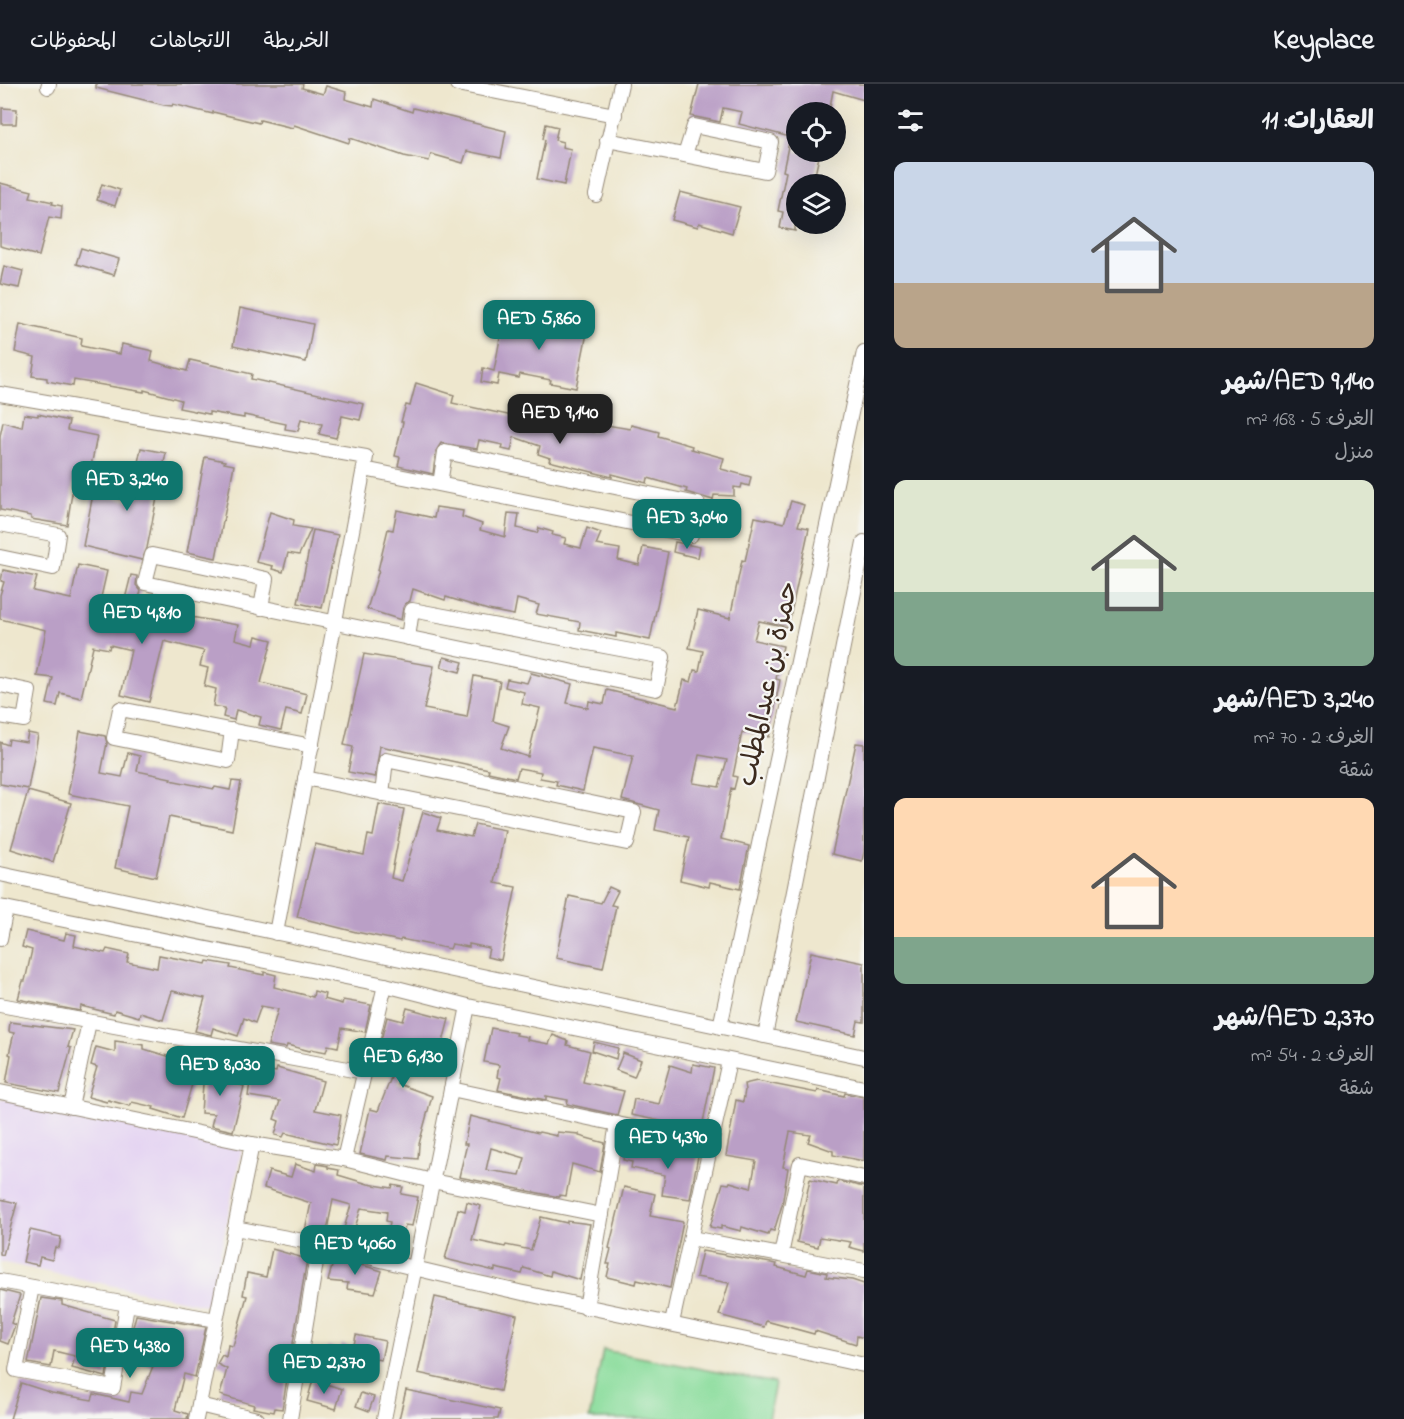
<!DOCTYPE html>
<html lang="ar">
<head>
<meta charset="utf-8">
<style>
  :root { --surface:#171b24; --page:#242831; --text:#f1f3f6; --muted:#9ea1a6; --line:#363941; --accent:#0f766e }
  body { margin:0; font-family:"Indie Flower","Playpen Sans Arabic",sans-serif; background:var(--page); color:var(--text); direction:rtl; height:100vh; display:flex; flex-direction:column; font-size:22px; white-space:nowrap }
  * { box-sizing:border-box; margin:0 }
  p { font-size:20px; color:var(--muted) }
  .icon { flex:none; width:33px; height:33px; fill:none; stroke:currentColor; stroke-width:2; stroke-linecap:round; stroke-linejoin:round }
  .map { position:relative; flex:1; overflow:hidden; direction:ltr }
  .panel { display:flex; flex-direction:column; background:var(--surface); width:540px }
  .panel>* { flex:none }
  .tools { position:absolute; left:786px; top:18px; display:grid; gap:12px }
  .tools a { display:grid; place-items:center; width:60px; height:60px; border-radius:50%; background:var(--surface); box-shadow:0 6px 24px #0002; font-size:30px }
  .price { position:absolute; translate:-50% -51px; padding:0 14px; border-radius:12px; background:var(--accent); color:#fff; font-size:20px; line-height:39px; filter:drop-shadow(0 2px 3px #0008) }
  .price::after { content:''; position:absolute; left:50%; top:36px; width:18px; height:14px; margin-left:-9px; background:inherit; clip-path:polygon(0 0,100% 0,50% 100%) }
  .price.active { background:#222; color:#fff }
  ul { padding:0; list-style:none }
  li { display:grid; align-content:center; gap:12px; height:318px; padding:0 30px }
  li span { display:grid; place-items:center; height:186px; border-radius:12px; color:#555 }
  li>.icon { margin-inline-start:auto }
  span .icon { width:108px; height:108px; fill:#fffc; stroke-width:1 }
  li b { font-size:26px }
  h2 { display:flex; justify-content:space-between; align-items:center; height:72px; padding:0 30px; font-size:26px }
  header { display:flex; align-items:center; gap:36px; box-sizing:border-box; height:84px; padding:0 30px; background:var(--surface); border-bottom:2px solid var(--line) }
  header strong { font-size:28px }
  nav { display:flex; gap:33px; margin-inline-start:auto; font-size:21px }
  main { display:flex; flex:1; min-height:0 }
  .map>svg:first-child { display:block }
</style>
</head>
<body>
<header>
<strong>Keyplace</strong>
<nav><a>الخريطة</a><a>الاتجاهات</a><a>المحفوظات</a></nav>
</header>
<main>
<section class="panel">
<h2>العقارات: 11<svg class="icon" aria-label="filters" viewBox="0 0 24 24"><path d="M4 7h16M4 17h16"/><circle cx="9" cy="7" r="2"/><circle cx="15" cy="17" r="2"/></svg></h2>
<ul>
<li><span style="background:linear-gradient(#c9d6e8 65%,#b9a48a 0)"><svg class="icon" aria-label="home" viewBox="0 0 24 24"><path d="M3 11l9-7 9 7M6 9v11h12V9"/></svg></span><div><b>AED 9,140/شهر</b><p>الغرف: 5 · 168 m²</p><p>منزل</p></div></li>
<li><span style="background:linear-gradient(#dfe7d0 60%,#7fa58c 0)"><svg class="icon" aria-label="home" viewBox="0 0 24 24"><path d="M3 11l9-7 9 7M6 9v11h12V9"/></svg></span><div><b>AED 3,240/شهر</b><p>الغرف: 2 · 70 m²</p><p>شقة</p></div></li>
<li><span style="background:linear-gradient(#ffd9b3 75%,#7fa58c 0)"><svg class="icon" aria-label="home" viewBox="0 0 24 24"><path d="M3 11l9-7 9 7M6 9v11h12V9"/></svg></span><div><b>AED 2,370/شهر</b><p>الغرف: 2 · 54 m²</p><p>شقة</p></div></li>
</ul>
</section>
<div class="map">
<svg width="864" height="1335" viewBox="0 0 864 1335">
  <rect width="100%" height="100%" fill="#f6f6f2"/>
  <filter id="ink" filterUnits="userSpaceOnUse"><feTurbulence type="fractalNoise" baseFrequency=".0167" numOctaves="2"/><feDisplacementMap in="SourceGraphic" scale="12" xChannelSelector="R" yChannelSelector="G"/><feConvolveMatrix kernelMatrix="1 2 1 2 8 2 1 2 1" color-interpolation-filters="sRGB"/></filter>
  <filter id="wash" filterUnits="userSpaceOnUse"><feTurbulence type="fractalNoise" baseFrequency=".008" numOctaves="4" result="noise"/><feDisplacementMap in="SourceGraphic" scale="24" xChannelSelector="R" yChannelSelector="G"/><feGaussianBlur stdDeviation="1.35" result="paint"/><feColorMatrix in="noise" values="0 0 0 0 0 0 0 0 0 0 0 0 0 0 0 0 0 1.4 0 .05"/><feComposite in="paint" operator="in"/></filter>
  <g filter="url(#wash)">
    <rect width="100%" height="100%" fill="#eee7ce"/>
    <!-- built -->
    <polygon fill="#e4d3f2" points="0,1014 242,1065 209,1222 0,1178"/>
    <!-- green -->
    <polygon fill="#8cdd9d" stroke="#64845e" stroke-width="1.5" points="603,1266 775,1299 768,1335 589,1335"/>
    <g id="blocks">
      <!-- building -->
      <g fill="#ba9fc6" fill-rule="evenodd">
        <polygon points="96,0 303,0 302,4 323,10 326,2 346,8 345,15 373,23 374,15 412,28 413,24 506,47 501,74 467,67 463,79 431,70 429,77 404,72 350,54 349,59 294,41 293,44 260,36 259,39 213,28 213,30 173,20 172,22 164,21 96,4"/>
        <polygon points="699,0 864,0 864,16 833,7 829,28 796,28 796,68 820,68 813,100 796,100 795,147 780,144 783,128 778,127 786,88 783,87 790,53 739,40 742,28 723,24 720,38 691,32"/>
        <polygon points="2,24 17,25 16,40 2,40"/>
        <polygon points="546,40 558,43 555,56 563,58 562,63 571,65 564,101 537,95 545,56 543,55"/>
        <polygon points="0,99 32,107 30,113 53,118 52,120 62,122 61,135 49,133 39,172 0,162"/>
        <polygon points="102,100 120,106 115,122 97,116"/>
        <polygon points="680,108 740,123 732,149 699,139 698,143 672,136"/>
        <polygon points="81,164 119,175 114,191 76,180"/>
        <polygon points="4,182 23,187 19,204 0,200"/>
        <polygon points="240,224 313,240 306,278 233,262"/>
        <polygon points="505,228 588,244 576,304 550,299 551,296 520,290 519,294 499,290 497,301 481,298 483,284 494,287"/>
        <polygon points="20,240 82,254 81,262 120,270 122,260 153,267 151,277 187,287 190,276 252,290 251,295 364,320 360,336 342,332 336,354 319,350 322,340 301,335 298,347 285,345 286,340 244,331 244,334 209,328 209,330 179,324 181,316 144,306 144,308 74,296 73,302 47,297 47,294 32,292 35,273 15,268"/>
        <polygon points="416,299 454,311 452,319 522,334 558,345 561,337 593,348 595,339 630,345 631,341 659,348 658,352 692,362 691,365 724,374 721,385 751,393 749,402 742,400 741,404 734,403 734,412 714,411 713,416 686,408 687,405 648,394 647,399 612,390 612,393 549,377 550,374 538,370 540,362 514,353 511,367 502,365 503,361 479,356 477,365 441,359 436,367 433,390 398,382 400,373 395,372 403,338 401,338 406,321 410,322"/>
        <polygon points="24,330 38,332 38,330 69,337 67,346 97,352 89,393 75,390 67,441 31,435 31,432 0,426 0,352 3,338 22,343"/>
        <polygon points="141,364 166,369 147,464 142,476 83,462 93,410 130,417"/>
        <polygon points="205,373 225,377 224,379 234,381 216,474 187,468"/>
        <path d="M 791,417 L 804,421 L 798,442 L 809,444 L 788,543 L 759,537 L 754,556 L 783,562 L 776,595 L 780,596 L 769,653 L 742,648 L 733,692 L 737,693 L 734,705 L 731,704 L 721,755 L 749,762 L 740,805 L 710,798 L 709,803 L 680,796 L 689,753 L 655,746 L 659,726 L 622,716 L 633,672 L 593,664 L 583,707 L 556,701 L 557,697 L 540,694 L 541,688 L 519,684 L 516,694 L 488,688 L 489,685 L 380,662 L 375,693 L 348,688 L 353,663 L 344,661 L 364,570 L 434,582 L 424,625 L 467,633 L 474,592 L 500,597 L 493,637 L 509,642 L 501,664 L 528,673 L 540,624 L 522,620 L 524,608 L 505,603 L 507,595 L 527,599 L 531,589 L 572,600 L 567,619 L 588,624 L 589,617 L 604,620 L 607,606 L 677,623 L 684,596 L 691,598 L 694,586 L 699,587 L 703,567 L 689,564 L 698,526 L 730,534 L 742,476 L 745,477 L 755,433 L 784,439 ZM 699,671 L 727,676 L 719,703 L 693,699 Z"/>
        <polygon points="436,423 463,427 462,433 482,440 480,446 505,453 508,429 519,430 517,444 537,449 539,444 553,448 552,451 566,454 564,460 581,464 587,444 601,449 596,461 620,465 618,476 639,481 643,463 668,468 650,556 616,549 616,553 579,546 580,538 536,530 539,521 517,515 514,531 488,526 446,513 445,516 413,505 410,517 405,520 403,524 401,536 367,525 379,486 378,486 388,445 393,446 397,426 434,434"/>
        <polygon points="270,428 294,436 293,442 311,445 299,471 288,469 283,488 272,485 273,482 256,478"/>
        <polygon points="313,446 338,451 322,524 298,519"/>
        <polygon points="675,458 700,463 698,474 673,468"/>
        <polygon points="78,481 107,487 99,522 122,527 131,491 137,492 136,501 141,507 137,521 185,532 238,541 235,555 254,560 256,552 272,556 261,599 307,610 302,630 286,626 281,646 259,641 261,633 236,626 234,636 223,633 225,624 213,622 216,605 204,602 208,584 200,582 204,567 164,557 149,618 121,611 131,566 110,561 109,565 93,562 81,614 60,609 57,622 47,620 53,594 37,592 46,546 0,535 0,511 4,498 1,497 3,486 37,493 33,507 71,515"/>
        <polygon points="444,573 463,578 460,588 441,583"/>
        <polygon points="80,647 105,652 107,659 101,689 122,693 128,669 140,672 137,687 171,694 170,696 214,705 215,703 230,706 232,697 241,698 232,746 169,733 156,793 115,784 128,722 68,710"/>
        <polygon points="28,649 38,651 28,705 0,700 0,658 8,661 9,655 26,658"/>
        <polygon points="856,659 864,660 864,768 862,777 832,770"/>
        <polygon points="28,707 71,719 53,778 11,765"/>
        <polygon points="379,720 404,725 391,794 402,797 423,728 441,734 437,746 471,753 475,740 505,746 495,799 516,803 501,876 487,873 489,864 469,860 469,863 452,860 450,865 401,855 400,857 356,848 297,833 315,760 364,771 368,751 373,752"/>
        <polygon points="609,803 618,807 611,821 616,822 603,884 556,874 569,812 601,819"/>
        <polygon points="26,847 64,856 66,849 76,851 74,862 105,869 107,865 129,870 127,878 157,884 159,871 206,880 207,877 231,881 230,884 264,891 264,888 276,891 274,903 313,913 314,907 325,910 324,915 342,920 343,916 371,921 365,948 342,944 338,963 328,961 326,968 311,965 310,967 287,961 286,964 268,961 278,925 261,922 255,939 244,934 238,952 213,944 211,951 195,947 205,914 172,907 163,936 140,929 139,933 115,926 114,930 81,922 80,927 18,915 23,897 25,897 32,866 22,863"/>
        <polygon points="811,868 864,879 864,938 858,937 855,951 796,938"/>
        <polygon points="407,924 449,935 442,962 431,959 429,969 412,965 398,1000 432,1012 419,1060 418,1075 388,1072 387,1076 360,1070 370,1025 378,1027 392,991 387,989 394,968 379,964 387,933 403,937"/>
        <polygon points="10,938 73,946 68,963 71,964 59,1009 6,999 11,971 9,970 14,949 9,948"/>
        <polygon points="491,944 517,949 516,951 528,953 527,956 549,960 553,951 568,957 567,961 590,967 583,998 624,1007 617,1031 567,1020 568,1016 546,1012 546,1016 498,1006 501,994 497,993 499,981 484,978"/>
        <polygon points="115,957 144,961 144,965 177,975 179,965 188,967 189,965 198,967 197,969 201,970 182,1034 153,1025 154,1023 132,1018 130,1022 108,1016 107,1018 88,1013 97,983 91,981 96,963 115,968"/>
        <polygon points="594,958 618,964 616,975 592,967"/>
        <polygon points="623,969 641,976 634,993 616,986"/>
        <polygon points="205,971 221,976 215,996 244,1002 233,1047 211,1042 214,1030 201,1029"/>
        <polygon points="693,980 714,984 701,1048 660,1040 661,1037 631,1031 634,1015 659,1020 670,981 692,988"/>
        <polygon points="252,984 276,988 277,984 323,997 315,1026 341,1031 336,1061 285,1049 283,1053 275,1051 279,1037 274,1035 280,1017 248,1012"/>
        <polygon points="757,997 817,1009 818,1006 844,1012 845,1009 864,1013 864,1077 833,1071 833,1067 808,1058 811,1051 790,1048 783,1083 788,1084 782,1121 774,1147 770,1146 768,1151 742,1143 741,1147 721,1142 721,1145 710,1143 723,1099 729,1100 730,1098 751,1104 756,1077 726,1072 736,1016 743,1018 745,1006 744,1000"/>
        <path d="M 470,1032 L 538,1049 L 539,1048 L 557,1052 L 557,1048 L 579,1050 L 579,1052 L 605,1059 L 600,1088 L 572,1080 L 566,1112 L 559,1111 L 559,1113 L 459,1093 L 467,1060 L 464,1060 ZM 491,1064 L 525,1074 L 520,1091 L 486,1086 Z"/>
        <polygon points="625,1065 667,1072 668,1067 698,1072 690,1115 662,1111 665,1091 631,1084 632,1078 623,1076"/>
        <polygon points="295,1080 316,1087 317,1080 328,1082 328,1084 339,1086 338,1091 368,1100 392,1104 393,1101 403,1103 401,1110 418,1113 412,1142 405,1141 399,1170 384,1167 390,1138 386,1137 387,1128 361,1124 351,1157 341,1154 351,1121 333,1116 326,1151 305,1147 311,1119 264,1104 269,1087 291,1093"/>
        <polygon points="810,1095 837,1101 838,1097 864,1103 864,1167 849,1163 851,1158 820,1153 818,1163 797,1158"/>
        <polygon points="624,1103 655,1110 650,1132 683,1138 670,1204 637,1196 636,1200 607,1193 610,1180 607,1180 611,1165 609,1164"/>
        <polygon points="0,1115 17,1119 3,1171 0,1170"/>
        <polygon points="467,1118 481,1122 472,1156 505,1163 506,1161 531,1166 541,1133 567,1139 567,1137 590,1140 580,1196 551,1187 550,1192 524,1184 522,1190 495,1184 495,1187 445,1175 458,1125 465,1127"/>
        <polygon points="30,1146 61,1153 59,1164 55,1163 52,1176 40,1173 38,1181 23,1178"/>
        <polygon points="272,1165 307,1175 282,1325 275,1324 274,1328 253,1324 254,1321 220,1311 227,1285 217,1280 222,1271 226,1273 228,1261 233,1262 247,1212 243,1211 247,1189 266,1193"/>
        <polygon points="702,1167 777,1180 776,1183 806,1191 808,1185 827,1189 826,1193 852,1196 864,1200 864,1254 857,1252 856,1260 815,1247 814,1250 766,1237 764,1243 719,1231 729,1199 696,1193"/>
        <polygon points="334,1175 348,1177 382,1187 375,1209 347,1205 348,1199 328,1197"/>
        <polygon points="0,1206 20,1211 11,1239 15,1241 8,1260 0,1257"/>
        <polygon points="435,1213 517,1231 500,1307 418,1289"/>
        <polygon points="41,1214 62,1217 62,1221 115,1236 106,1293 72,1284 75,1272 54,1267 51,1283 28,1279"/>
        <polygon points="136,1231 206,1243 195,1293 184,1290 175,1326 188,1330 187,1335 10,1335 21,1299 52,1309 92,1316 94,1310 129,1318 131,1308 142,1310 153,1282 131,1277 137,1253 131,1251"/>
        <polygon points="356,1251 385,1257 381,1276 352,1271"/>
        <polygon points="342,1260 352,1264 344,1286 322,1278 328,1262 340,1267"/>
        <polygon points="313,1296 342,1305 336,1325 307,1317"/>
        <polygon points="406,1306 500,1326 498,1335 399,1335"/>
        <polygon points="361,1309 374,1313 369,1327 356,1322"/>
      </g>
    </g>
  </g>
  <g filter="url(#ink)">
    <use href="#blocks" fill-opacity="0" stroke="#948876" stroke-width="1.5"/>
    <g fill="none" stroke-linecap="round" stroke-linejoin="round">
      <!-- minor casing -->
      <g stroke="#948876" stroke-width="16">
        <g id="minor">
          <polyline points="457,0 615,31"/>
          <polyline points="48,3 49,0"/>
          <polyline points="607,56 765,87 771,58 694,42 685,71"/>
          <polyline points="596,111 621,0"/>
          <polyline points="0,310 366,373 276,849"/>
          <polyline points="364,385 691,451 698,420 445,368 440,400"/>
          <polyline points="0,440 58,451 53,484 0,473"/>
          <path d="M 261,524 L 266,495 L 152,471 L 145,499 C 315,535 485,570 656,605 L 663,573 L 412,526 L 408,554"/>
          <polyline points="0,601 29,607 24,636 0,632"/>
          <polyline points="232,646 228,677 114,654 120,625 312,662"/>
          <polyline points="305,694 627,759 634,728 386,676 382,710"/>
          <polyline points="0,790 864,973"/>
          <polyline points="0,823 385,901 468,922 864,1004"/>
          <polyline points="0,855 6,824"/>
          <polyline points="0,921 364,988"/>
          <polyline points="720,943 864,268"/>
          <polyline points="765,952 864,458"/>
          <polyline points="451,1005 712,1060"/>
          <polyline points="0,1008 252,1060 344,1075 432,1097 602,1131"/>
          <polyline points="71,1023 89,938"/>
          <polyline points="344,1075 385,901"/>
          <polyline points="235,1144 319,1160 290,1335"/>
          <polyline points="691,1154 864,1187"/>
          <path d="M 319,1160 C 499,1208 682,1241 864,1281"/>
          <polyline points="781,1171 800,1080 864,1094"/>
          <polyline points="0,1197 216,1236"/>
          <polyline points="32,1203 16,1286 113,1304 127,1221"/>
          <polyline points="586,1224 617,1040"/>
          <polyline points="672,1239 729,977"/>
          <polyline points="199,1321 257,1335"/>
          <polyline points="196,1335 252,1060"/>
          <polyline points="384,1335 468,922"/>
        </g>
      </g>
      <!-- minor -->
      <use href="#minor" stroke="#fff" stroke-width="14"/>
    </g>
  </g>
  <g text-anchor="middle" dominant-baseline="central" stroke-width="4.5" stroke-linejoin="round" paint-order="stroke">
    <!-- street labels -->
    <g font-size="27" fill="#3b2a1e" stroke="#f6f6f2">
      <text transform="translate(769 600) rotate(-78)">حمزة بن عبدالمطلب</text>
    </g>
  </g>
</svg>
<div class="tools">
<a><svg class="icon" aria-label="locate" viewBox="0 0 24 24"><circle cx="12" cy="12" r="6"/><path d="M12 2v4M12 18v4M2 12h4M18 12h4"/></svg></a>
<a><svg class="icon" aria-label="layers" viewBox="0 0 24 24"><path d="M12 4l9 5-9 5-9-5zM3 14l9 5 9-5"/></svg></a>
</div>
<b class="price" style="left:539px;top:267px">AED 5,860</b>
<b class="price active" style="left:560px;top:361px">AED 9,140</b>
<b class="price" style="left:127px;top:428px">AED 3,240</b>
<b class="price" style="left:687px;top:466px">AED 3,040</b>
<b class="price" style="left:142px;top:561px">AED 4,810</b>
<b class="price" style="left:403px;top:1005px">AED 6,130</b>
<b class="price" style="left:220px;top:1013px">AED 8,030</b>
<b class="price" style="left:668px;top:1086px">AED 4,390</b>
<b class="price" style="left:355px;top:1192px">AED 4,060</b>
<b class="price" style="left:130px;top:1295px">AED 4,380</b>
<b class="price" style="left:324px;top:1311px">AED 2,370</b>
</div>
</main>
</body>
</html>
